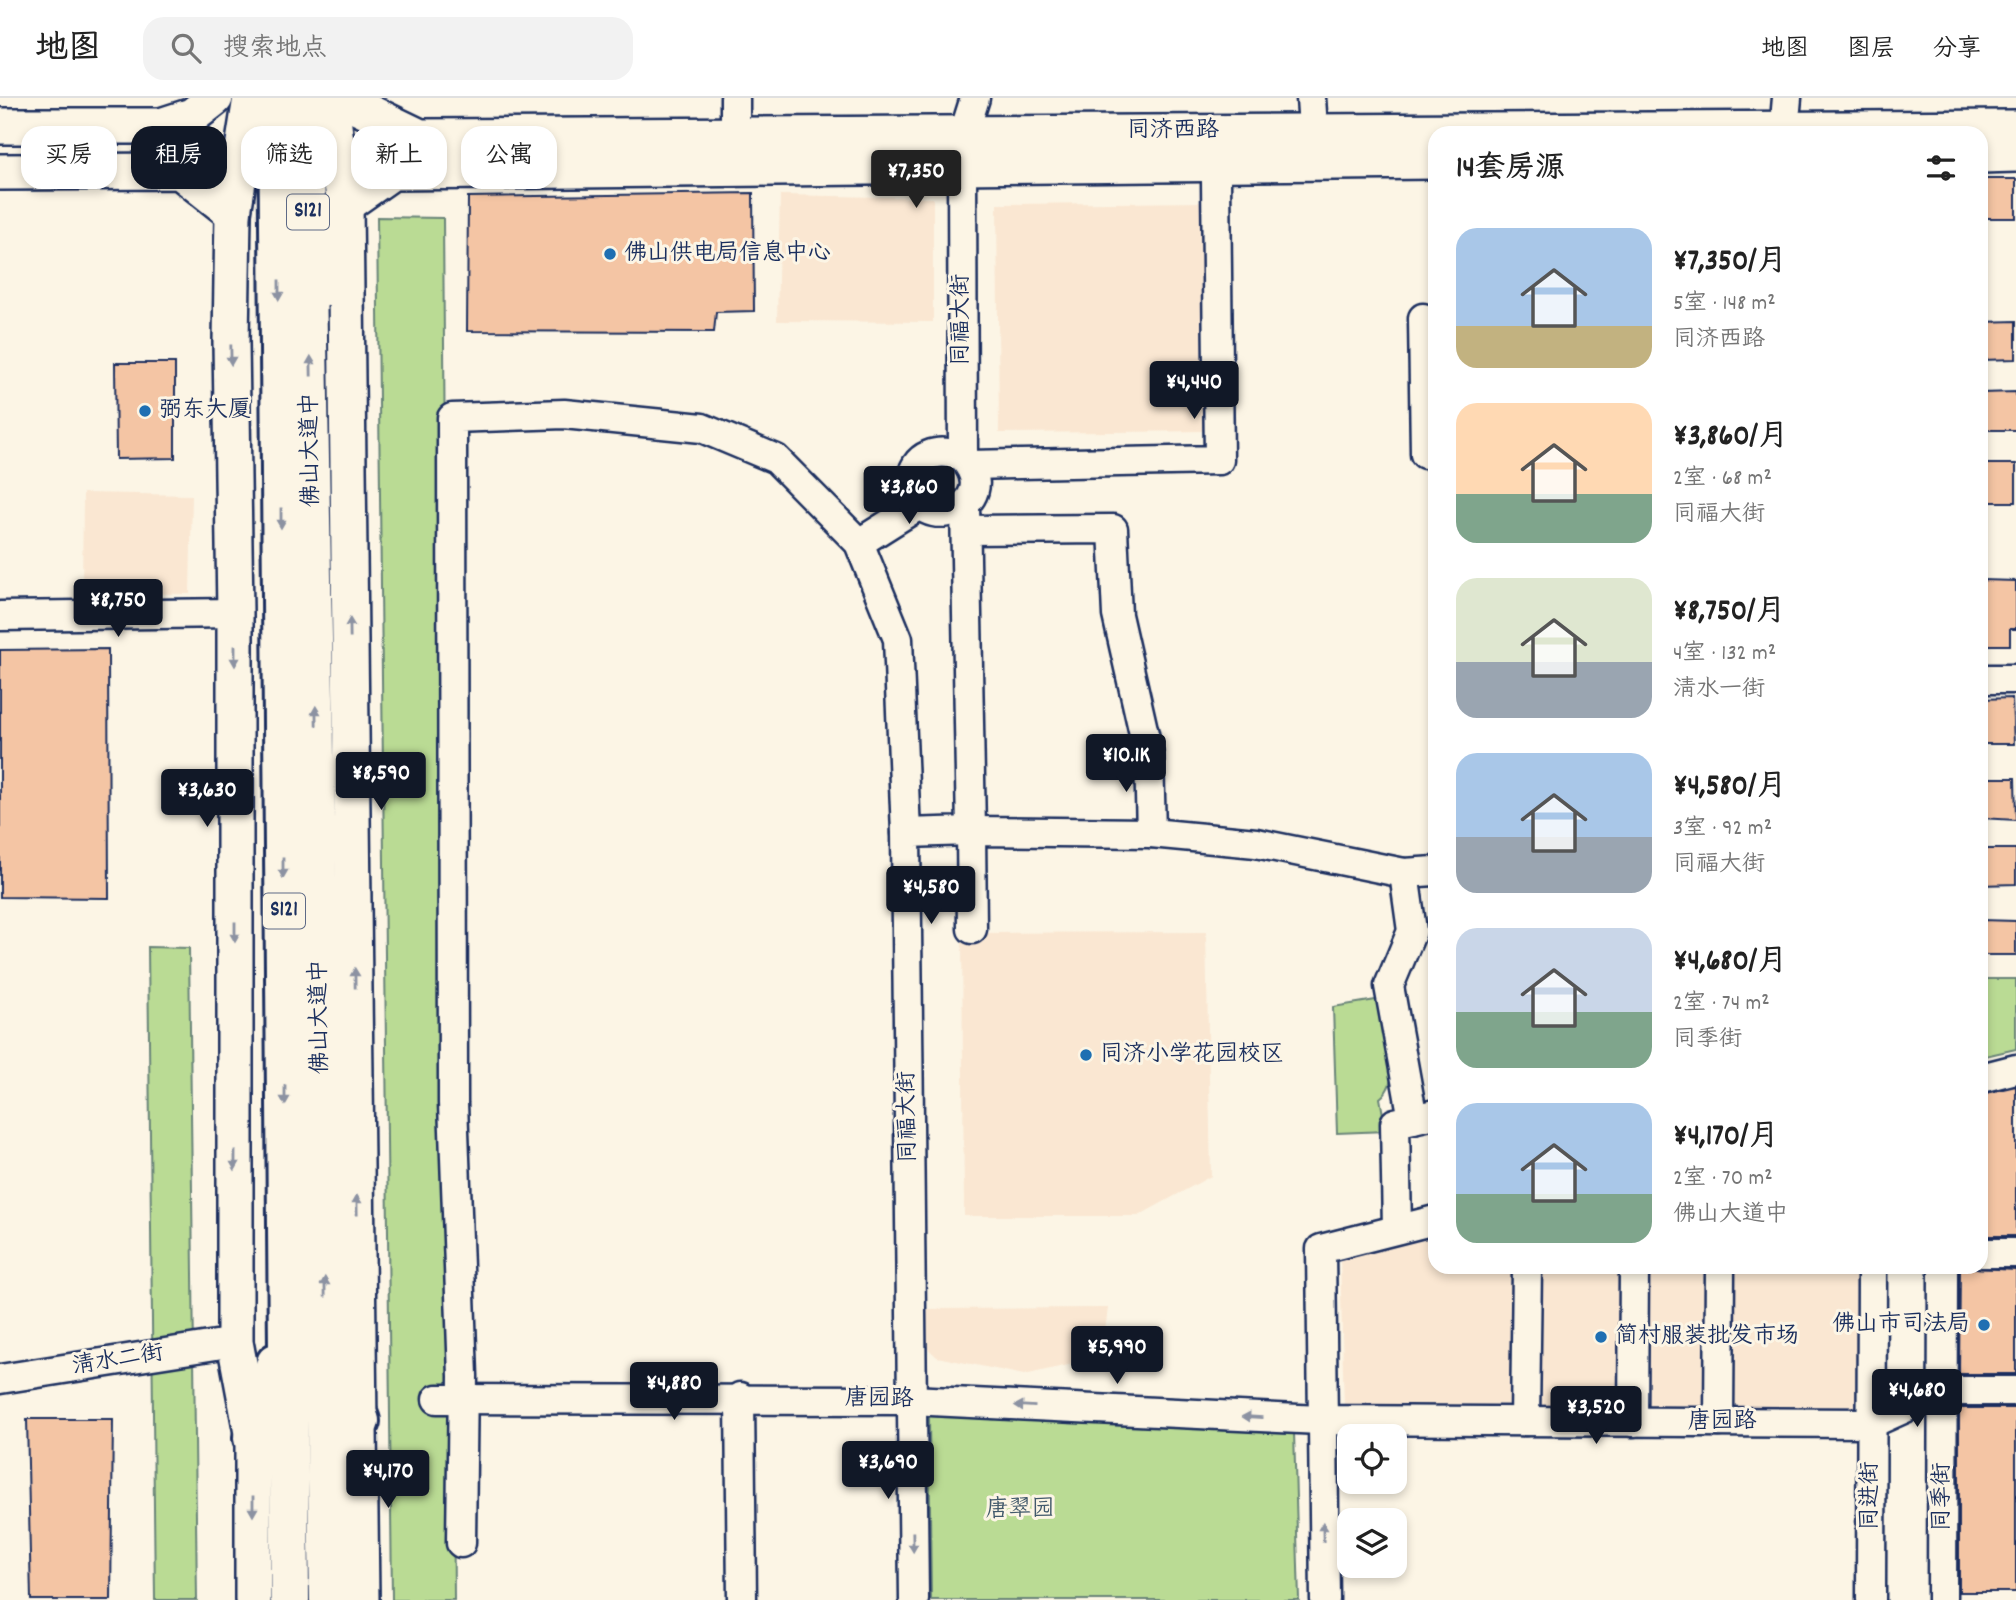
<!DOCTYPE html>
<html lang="zh">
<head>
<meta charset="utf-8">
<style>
  :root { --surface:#fff; --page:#f2f2f2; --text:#222; --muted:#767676; --line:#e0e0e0; --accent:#111827 }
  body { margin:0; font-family:Dekko,"LXGW WenKai TC",sans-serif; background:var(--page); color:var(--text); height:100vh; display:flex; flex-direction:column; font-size:26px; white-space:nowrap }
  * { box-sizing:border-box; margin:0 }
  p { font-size:23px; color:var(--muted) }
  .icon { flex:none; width:38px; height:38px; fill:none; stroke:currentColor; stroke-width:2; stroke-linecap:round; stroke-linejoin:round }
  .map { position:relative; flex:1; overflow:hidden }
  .side { position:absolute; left:1428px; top:28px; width:560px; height:1148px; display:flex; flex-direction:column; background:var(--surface); border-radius:21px; box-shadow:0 4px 10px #0003 }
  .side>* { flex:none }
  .guide { position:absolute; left:21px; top:28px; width:665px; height:63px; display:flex; gap:14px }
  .fabs { position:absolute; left:1337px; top:1326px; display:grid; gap:14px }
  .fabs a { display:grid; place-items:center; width:70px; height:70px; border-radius:14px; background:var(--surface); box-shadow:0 4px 10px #0003; font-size:35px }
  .price { position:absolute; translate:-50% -60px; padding:0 16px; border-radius:7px; background:var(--accent); color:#fff; font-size:23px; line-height:46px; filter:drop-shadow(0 2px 4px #0008) }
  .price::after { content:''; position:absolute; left:50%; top:42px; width:21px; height:16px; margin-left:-10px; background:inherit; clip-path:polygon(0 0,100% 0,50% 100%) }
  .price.selected { background:#222; color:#fff }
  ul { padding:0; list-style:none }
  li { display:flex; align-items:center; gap:21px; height:175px; padding:0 28px }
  li span { display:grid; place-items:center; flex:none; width:196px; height:140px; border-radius:21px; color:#555 }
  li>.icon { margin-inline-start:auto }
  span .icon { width:84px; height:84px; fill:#fffc; stroke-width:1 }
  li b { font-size:30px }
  h2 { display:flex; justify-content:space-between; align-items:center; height:84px; padding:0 28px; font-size:30px }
  .pill { padding:0 24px; border-radius:21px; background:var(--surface); box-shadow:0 4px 10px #0003; font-size:24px; line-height:63px }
  .pill.selected { background:var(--accent); color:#fff }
  header { display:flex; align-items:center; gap:42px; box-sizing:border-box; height:98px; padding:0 35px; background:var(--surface); border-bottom:2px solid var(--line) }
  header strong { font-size:33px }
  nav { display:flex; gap:38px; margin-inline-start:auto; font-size:24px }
  .search { width:490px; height:63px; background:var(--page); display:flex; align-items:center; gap:18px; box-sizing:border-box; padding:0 24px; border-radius:21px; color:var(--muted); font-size:26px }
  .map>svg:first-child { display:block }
</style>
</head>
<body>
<header>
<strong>地图</strong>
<div class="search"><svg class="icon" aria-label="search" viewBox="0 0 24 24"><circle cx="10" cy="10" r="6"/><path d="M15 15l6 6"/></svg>搜索地点</div>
<nav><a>地图</a><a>图层</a><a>分享</a></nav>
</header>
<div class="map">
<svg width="2016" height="1502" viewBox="0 0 2016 1502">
  <rect width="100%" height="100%" fill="#fcf5e5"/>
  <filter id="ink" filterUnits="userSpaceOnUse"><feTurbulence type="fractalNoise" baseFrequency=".0143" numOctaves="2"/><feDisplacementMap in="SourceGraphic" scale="14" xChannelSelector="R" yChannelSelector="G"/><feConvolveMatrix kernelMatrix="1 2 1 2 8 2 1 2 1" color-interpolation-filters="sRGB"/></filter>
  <g filter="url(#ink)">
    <!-- built -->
    <g fill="#fae7d2">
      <polygon points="780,97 933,100 933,224 777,223"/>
      <polygon points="1210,104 1212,333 999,335 997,106"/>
      <polygon points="83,395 192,397 190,496 82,495"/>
      <polygon points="1206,834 1211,1078 1138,1118 964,1118 962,835"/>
      <polygon points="1435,1134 1435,1169 1860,1169 1860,1309 1846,1316 1344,1311 1340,1158"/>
      <polygon points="1108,1210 1103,1249 1077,1265 1024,1277 937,1259 919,1242 919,1211"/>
    </g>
    <!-- green -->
    <g fill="#badb94" stroke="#6a8579" stroke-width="2">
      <polygon points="377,119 443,120 454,1502 392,1502"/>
      <polygon points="148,849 189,850 197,1502 155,1502"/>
      <polygon points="1981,881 2016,881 2016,951 1981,959"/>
      <path d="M 1382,901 C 1386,928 1405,980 1380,1000 L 1386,1033 L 1337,1035 L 1333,909 Z"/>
      <polygon points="929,1317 1294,1334 1299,1502 931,1502"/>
    </g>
    <!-- building -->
    <g fill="#f4c5a4" stroke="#1b2f5e" stroke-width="2">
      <rect x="1981" y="81" width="35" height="39"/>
      <polygon points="753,95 754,213 716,214 714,234 467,233 468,99"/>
      <polygon points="2016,223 2016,261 1981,262 1981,224"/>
      <polygon points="115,265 175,265 175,360 116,361"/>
      <polygon points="2016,294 2016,332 1981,332 1981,295"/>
      <rect x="1981" y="366" width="35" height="38"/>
      <polygon points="1981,482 2016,483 2016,531 2010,531 2010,547 1981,547"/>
      <polygon points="108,551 109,800 0,799 0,552"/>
      <polygon points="2012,600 2014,646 1981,646 1981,601"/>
      <polygon points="1981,680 2015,680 2016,722 1981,720"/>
      <polygon points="1981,751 2016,751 2016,786 1981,787"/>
      <polygon points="1981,822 2016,823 2016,857 1981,857"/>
      <polygon points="2016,988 2016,1138 1981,1138 1981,996"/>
      <polygon points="1960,1169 2016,1172 2016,1276 1959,1276"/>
      <rect x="1959" y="1310" width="57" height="184"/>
      <polygon points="27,1321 113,1321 111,1502 31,1502"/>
    </g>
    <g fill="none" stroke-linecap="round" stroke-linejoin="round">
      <!-- minor casing -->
      <g stroke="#1b2f5e" stroke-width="33">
        <g id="minor">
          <polyline points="735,0 735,20"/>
          <polyline points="1311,0 1312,15"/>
          <polyline points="1786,11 1787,0"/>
          <polyline points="1423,220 1425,356 1435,356"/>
          <path d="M 963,360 C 941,348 911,356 912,385 C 914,441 1007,409 963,360 L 962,69 L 964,35 L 975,0"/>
          <polyline points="969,367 1219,362 1216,82"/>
          <polyline points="966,432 1113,431 1117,517 1149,658 1151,735 1256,745 1404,775 1435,773"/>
          <polyline points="859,445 921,406"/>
          <polyline points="0,518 235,515"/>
          <polyline points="1981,581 2016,581"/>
          <polyline points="1404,775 1412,833 1389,888 1413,1021"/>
          <polyline points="972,831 971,733 1151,735"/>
          <polyline points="1981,980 2016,971"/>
          <polyline points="1397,1131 1395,1025 1435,1016"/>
          <polyline points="1981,1155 2016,1155"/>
          <polyline points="0,1281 235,1244"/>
          <polyline points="740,1299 742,1502"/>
          <polyline points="437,1301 911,1302 1320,1322 1872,1325 1943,1293 2016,1293"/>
          <polyline points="1525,1323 1527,1169"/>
          <polyline points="1633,1324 1634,1169"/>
          <polyline points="1719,1324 1720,1169"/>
          <polyline points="461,1445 463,1278 453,1005 452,320 564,316 702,330 776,361 859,445 898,541 906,735"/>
          <polyline points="914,1502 906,735 971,733 965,407"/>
          <polyline points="1325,1502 1321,1151 1435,1122"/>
          <polyline points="1871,1502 1872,1169"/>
          <polyline points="1942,1502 1943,1169"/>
        </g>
      </g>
      <!-- major casing -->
      <g stroke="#1b2f5e" stroke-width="40">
        <g id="major">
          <polyline points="251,0 233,115 231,244 235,515 235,1244 253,1340 253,1502"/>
          <polyline points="330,0 345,107 361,1502"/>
          <polyline points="339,0 420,39 2016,30"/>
          <polyline points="0,28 161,28 192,18 215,0"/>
          <polyline points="1981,57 2016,56"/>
          <polyline points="0,74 180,73 233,115"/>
          <polyline points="345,107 392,74 1435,63"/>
        </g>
      </g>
      <!-- highway casing -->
      <g stroke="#1b2f5e" stroke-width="44">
        <g id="highway">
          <polyline points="278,0 290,1502"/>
          <polyline points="304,0 329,1502"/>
          <polyline points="321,190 345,107"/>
          <polyline points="335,1256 360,1323"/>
          <polyline points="253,1340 276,1265"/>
        </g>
      </g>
      <!-- minor -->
      <use href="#minor" stroke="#fcf5e5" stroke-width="28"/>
      <!-- major -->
      <use href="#major" stroke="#fcf5e5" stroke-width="35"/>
      <!-- highway -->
      <use href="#highway" stroke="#fcf5e5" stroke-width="38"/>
    </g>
    <!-- one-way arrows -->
    <defs><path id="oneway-solid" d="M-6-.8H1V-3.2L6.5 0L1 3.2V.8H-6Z" transform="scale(1.75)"/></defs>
    <g fill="#8c92a2">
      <use href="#oneway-solid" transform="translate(279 192) rotate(90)"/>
      <use href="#oneway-solid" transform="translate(231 257) rotate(89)"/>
      <use href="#oneway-solid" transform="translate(311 268) rotate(-91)"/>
      <use href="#oneway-solid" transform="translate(281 420) rotate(90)"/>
      <use href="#oneway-solid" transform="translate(350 530) rotate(-91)"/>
      <use href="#oneway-solid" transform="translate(235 558) rotate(90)"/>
      <use href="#oneway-solid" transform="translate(316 618) rotate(-91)"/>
      <use href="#oneway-solid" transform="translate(283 770) rotate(90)"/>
      <use href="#oneway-solid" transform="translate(235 834) rotate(90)"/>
      <use href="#oneway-solid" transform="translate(355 880) rotate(-91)"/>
      <use href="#oneway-solid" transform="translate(285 997) rotate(90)"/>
      <use href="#oneway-solid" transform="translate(235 1062) rotate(90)"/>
      <use href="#oneway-solid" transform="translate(357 1107) rotate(-91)"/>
      <use href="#oneway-solid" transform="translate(325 1189) rotate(-91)"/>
      <use href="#oneway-solid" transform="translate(1025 1308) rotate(-177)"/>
      <use href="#oneway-solid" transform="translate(1252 1319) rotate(-177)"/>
      <use href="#oneway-solid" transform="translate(253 1408) rotate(90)"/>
      <use href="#oneway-solid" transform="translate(1323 1434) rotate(-91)"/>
      <use href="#oneway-solid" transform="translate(913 1444) rotate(89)"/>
    </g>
  </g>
  <!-- markers -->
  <g fill="#1f6fb2" stroke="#fcf5e5" stroke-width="2.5">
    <circle cx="610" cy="156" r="7"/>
    <circle cx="145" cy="313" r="7"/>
    <circle cx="1086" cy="957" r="7"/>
    <circle cx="1984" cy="1227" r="7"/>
    <circle cx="1601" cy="1239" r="7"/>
  </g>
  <g text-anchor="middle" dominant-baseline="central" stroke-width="6" stroke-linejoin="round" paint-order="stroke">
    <!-- shield labels -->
    <g fill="#fcf5e5" stroke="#5e6a86" stroke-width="2">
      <rect x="287" y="96.5" width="42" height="35" rx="5"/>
      <rect x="263" y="795.5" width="42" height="35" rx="5"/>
    </g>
    <g font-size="21" font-weight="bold" fill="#1b2f5e">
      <text x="308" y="114">S121</text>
      <text x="284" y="813">S121</text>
    </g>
    <!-- street labels -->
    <g font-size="23" fill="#1b2f5e" stroke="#fcf5e5">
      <text x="1173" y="33">同济西路</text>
      <text transform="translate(962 222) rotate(-90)">同福大街</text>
      <text transform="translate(312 352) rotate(-91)">佛山大道中</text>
      <text transform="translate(321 919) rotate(-91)">佛山大道中</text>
      <text transform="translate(909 1019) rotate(-91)">同福大街</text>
      <text transform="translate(118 1263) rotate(-9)">清水二街</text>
      <text transform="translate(879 1302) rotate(1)">唐园路</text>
      <text x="1722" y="1324">唐园路</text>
      <text transform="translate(1871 1398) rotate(-90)">同进街</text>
      <text transform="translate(1943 1399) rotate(-90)">同季街</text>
    </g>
    <!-- poi labels -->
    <g font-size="23" fill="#1b2f5e" stroke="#fcf5e5" text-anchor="start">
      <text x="624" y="156">佛山供电局信息中心</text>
      <text x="159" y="313">弼东大厦</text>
      <text x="1100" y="957">同济小学花园校区</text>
      <text x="1970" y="1227" text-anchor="end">佛山市司法局</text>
      <text x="1615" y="1239">简村服装批发市场</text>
    </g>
    <!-- park labels -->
    <g font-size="23" fill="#435a6c" stroke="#fcf5e5">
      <text x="1020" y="1412">唐翠园</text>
    </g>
  </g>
</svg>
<div class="fabs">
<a><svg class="icon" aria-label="locate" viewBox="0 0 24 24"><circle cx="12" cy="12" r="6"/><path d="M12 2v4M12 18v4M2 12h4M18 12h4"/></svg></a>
<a><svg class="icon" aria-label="layers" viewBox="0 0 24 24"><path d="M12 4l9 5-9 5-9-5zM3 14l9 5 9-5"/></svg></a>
</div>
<b class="price selected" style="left:916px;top:112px">¥7,350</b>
<b class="price" style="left:1194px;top:323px">¥4,440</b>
<b class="price" style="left:909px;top:428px">¥3,860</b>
<b class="price" style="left:118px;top:541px">¥8,750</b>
<b class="price" style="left:1126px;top:696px">¥10.1K</b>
<b class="price" style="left:381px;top:714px">¥8,590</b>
<b class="price" style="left:207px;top:731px">¥3,630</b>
<b class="price" style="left:931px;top:828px">¥4,580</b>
<b class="price" style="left:1117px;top:1288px">¥5,990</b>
<b class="price" style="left:674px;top:1324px">¥4,880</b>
<b class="price" style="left:1917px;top:1331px">¥4,680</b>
<b class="price" style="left:1596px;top:1348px">¥3,520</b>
<b class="price" style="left:888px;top:1403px">¥3,690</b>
<b class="price" style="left:388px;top:1412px">¥4,170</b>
<div class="guide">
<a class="pill">买房</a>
<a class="pill selected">租房</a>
<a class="pill">筛选</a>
<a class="pill">新上</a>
<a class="pill">公寓</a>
</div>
<section class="side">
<h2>14套房源<svg class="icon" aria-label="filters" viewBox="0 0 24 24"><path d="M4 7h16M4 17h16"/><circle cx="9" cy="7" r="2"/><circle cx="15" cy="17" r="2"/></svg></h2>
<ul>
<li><span style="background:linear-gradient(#a9c7e8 70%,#c2b280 0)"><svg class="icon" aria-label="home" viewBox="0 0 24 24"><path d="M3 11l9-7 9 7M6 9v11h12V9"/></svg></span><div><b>¥7,350/月</b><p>5室 · 148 m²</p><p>同济西路</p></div></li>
<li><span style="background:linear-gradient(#ffd9b3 65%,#7fa58c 0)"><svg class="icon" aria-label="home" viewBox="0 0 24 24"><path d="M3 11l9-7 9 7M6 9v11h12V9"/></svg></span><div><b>¥3,860/月</b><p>2室 · 68 m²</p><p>同福大街</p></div></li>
<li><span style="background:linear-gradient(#dfe7d0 60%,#9aa5b1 0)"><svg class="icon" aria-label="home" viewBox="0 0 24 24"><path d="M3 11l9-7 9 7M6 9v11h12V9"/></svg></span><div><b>¥8,750/月</b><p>4室 · 132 m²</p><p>清水一街</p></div></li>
<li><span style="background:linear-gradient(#a9c7e8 60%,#9aa5b1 0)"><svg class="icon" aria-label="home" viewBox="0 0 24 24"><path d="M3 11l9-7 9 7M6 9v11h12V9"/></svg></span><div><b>¥4,580/月</b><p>3室 · 92 m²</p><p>同福大街</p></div></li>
<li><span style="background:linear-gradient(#c9d6e8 60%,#7fa58c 0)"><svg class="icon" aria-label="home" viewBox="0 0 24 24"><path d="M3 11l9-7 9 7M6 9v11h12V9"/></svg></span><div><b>¥4,680/月</b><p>2室 · 74 m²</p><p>同季街</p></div></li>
<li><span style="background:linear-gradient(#a9c7e8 65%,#7fa58c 0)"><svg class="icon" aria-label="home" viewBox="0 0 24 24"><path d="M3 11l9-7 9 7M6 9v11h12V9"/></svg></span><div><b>¥4,170/月</b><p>2室 · 70 m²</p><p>佛山大道中</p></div></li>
</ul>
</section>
</div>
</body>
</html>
